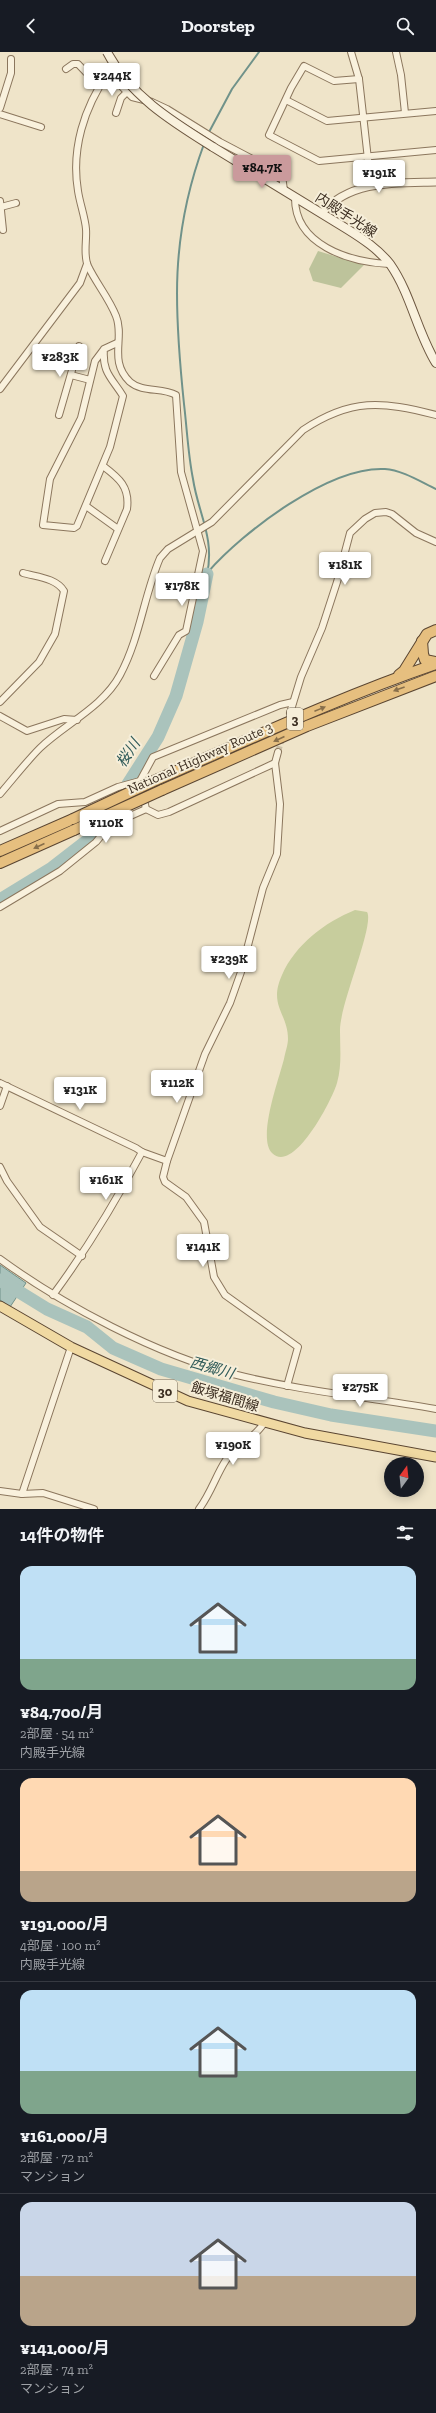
<!DOCTYPE html>
<html lang="ja">
<head>
<meta charset="utf-8">
<style>
  :root { --surface:#171b24; --page:#20242c; --text:#f1f3f6; --muted:#9ea1a6; --line:#363941; --accent:#ca9a9c }
  body { margin:0; font-family:"Zilla Slab","Noto Sans JP",serif; background:var(--page); color:var(--text); height:100vh; display:flex; flex-direction:column; font-size:15px; white-space:nowrap }
  * { box-sizing:border-box; margin:0 }
  p { font-size:13px; color:var(--muted) }
  .icon { flex:none; width:22px; height:22px; fill:none; stroke:currentColor; stroke-width:2; stroke-linecap:round; stroke-linejoin:round }
  .map { position:relative; height:1457px; overflow:hidden }
  .panel { display:flex; flex-direction:column; background:var(--surface); flex:1 }
  .panel>* { flex:none }
  .needle { width:26px; rotate:15deg }
  .buttons { position:absolute; left:384px; top:1405px; display:grid; gap:8px }
  .buttons a { display:grid; place-items:center; width:40px; height:40px; border-radius:50%; background:var(--surface); box-shadow:0 2px 10px #0003; font-size:20px }
  .price { position:absolute; translate:-50% -34px; padding:0 9px; border-radius:4px; background:#fff; color:#222; font-size:13px; line-height:26px; filter:drop-shadow(0 1px 2px #0008) }
  .price::after { content:''; position:absolute; left:50%; top:24px; width:12px; height:9px; margin-left:-6px; background:inherit; clip-path:polygon(0 0,100% 0,50% 100%) }
  .price.active { background:var(--accent); color:#111 }
  ul { padding:0; list-style:none }
  li { display:grid; align-content:center; gap:8px; height:212px; padding:0 20px }
  li+li { border-top:1px solid var(--line) }
  li span { display:grid; place-items:center; height:124px; border-radius:12px; color:#555 }
  li>.icon { margin-inline-start:auto }
  span .icon { width:72px; height:72px; fill:#fffc; stroke-width:1 }
  li b { font-size:17px }
  h2 { display:flex; justify-content:space-between; align-items:center; height:48px; padding:0 20px; font-size:17px }
  header { display:flex; justify-content:space-between; align-items:center; height:52px; padding:0 20px; background:var(--surface); font-size:18px; font-weight:800 }
  .map>svg:first-child { display:block }
</style>
</head>
<body>
<header><svg class="icon" aria-label="back" viewBox="0 0 24 24"><path d="M15 5l-7 7 7 7"/></svg>Doorstep<svg class="icon" aria-label="search" viewBox="0 0 24 24"><circle cx="10" cy="10" r="6"/><path d="M15 15l6 6"/></svg></header>
<div class="map">
<svg width="436" height="1457" viewBox="0 0 436 1457">
  <rect width="100%" height="100%" fill="#efe4c9"/>
  <!-- green -->
  <path fill="#c7cd9d" d="M 355,858 L 367,860 C 375,873 339,954 340,979 C 340,996 342,1014 337,1031 C 333,1046 294,1123 272,1101 C 257,1086 279,1027 284,1007 C 285,1001 288,993 288,987 C 288,961 268,954 282,923 C 295,893 325,870 355,858 Z"/>
  <!-- cemetery -->
  <polygon fill="#bdc39b" points="318,199 364,213 341,236 313,229 309,217"/>
  <!-- water -->
  <polygon fill="#aac3bc" stroke="#70928a" points="0,1213 26,1231 10,1255 0,1248"/>
  <g fill="none" stroke-linecap="round" stroke-linejoin="round">
    <!-- stream -->
    <g stroke="#70928a" stroke-width="2">
      <polyline points="208,82 232,37 259,0"/>
      <path d="M 204,92 C 170,184 174,256 184,352 C 187,377 188,402 193,427 C 198,461 215,486 207,522"/>
      <path d="M 208,520 C 243,480 329,414 385,417 C 402,418 421,430 436,437"/>
    </g>
    <!-- river -->
    <g stroke="#aac3bc" stroke-width="13">
      <polyline points="0,848 52,816 92,785 105,768 158,685 176,644 197,570 207,522"/>
      <polyline points="0,1228 47,1257 87,1275 113,1296 161,1317 274,1350 331,1363 436,1379"/>
    </g>
    <!-- minor-tunnel -->
    <polyline stroke="#cbc0a7" stroke-width="6" stroke-dasharray="6 3" stroke-linecap="butt" points="278,700 287,670"/>
    <!-- minor casing -->
    <g stroke="#8b765d" stroke-width="8">
      <g id="minor">
        <polyline points="351,0 359,27 371,134"/>
        <polyline points="396,0 401,23 405,61"/>
        <polyline points="66,17 73,12 78,12 99,34"/>
        <polyline points="359,27 334,29 304,14 291,36 269,83 319,109 436,98"/>
        <polyline points="286,48 327,69 436,59"/>
        <polyline points="0,56 11,21 11,7"/>
        <polyline points="116,61 121,46 126,41"/>
        <polyline points="0,62 41,75"/>
        <path d="M 295,145 C 294,193 349,210 389,212"/>
        <polyline points="0,149 3,178"/>
        <polyline points="1,155 16,151"/>
        <path d="M 104,297 C 102,321 112,326 123,344 L 110,395 L 77,474 L 74,476 L 43,473 L 50,427 L 81,366 L 95,309 L 104,297 L 117,291"/>
        <polyline points="71,323 90,328"/>
        <polyline points="0,337 80,231 87,212"/>
        <polyline points="59,363 79,294"/>
        <path d="M 103,414 C 119,426 130,435 127,457 L 105,509"/>
        <polyline points="86,454 118,477"/>
        <path d="M 154,624 L 179,583 L 186,579 L 203,499 L 181,420 L 176,343 C 162,335 143,341 130,330 C 108,309 125,286 116,264 C 109,246 96,231 88,214 C 83,203 87,189 86,177 C 85,165 80,152 78,139 C 71,97 84,56 108,21 L 132,45 L 152,50 L 167,57 L 220,90 L 277,120 L 282,124 L 284,138"/>
        <path d="M 0,650 L 39,610 L 55,582 L 64,539 C 56,526 37,525 23,521"/>
        <polyline points="290,661 301,625 322,576 337,530 350,481 365,467 375,461 386,460 392,462 416,481 436,490"/>
        <polyline points="0,664 27,679 64,667 77,668"/>
        <polyline points="278,700 275,711 280,752 277,802 263,836 241,920 230,951 205,1002 167,1109 163,1125 165,1130 186,1145 204,1170 214,1225 225,1243 298,1295 287,1334"/>
        <polyline points="275,711 169,760 158,763 146,757 140,729 153,705 280,653 293,650"/>
        <path d="M 0,742 C 13,727 26,710 40,696 C 65,672 103,655 120,623 C 140,586 144,543 160,506 L 168,497 L 212,470 L 303,378 C 351,346 382,349 436,363"/>
        <polyline points="0,779 58,752 85,750 118,735 140,729"/>
        <polyline points="0,855 60,819 96,790 110,773 146,757"/>
        <polyline points="0,1031 136,1096 142,1100 167,1109"/>
        <polyline points="0,1054 7,1034"/>
        <polyline points="0,1115 7,1129 40,1175 82,1204"/>
        <path d="M 0,1207 C 63,1253 157,1303 233,1322 C 300,1339 368,1345 436,1357"/>
        <path d="M 53,1243 C 87,1197 115,1151 142,1100"/>
        <polyline points="0,1439 22,1442 43,1441 94,1457"/>
        <polyline points="22,1442 71,1295"/>
        <path d="M 199,1457 C 211,1441 216,1423 226,1408 C 238,1392 253,1388 264,1371"/>
      </g>
    </g>
    <!-- tertiary casing -->
    <g stroke="#8b765d" stroke-width="9">
      <path id="tertiary" d="M 322,161 C 350,128 396,131 436,130"/>
    </g>
    <!-- secondary casing -->
    <g stroke="#6d5740" stroke-width="10">
      <path id="secondary" d="M 213,95 L 347,177 C 363,187 378,197 390,212 C 411,242 417,280 436,311"/>
    </g>
    <!-- primary casing -->
    <g stroke="#5a4531" stroke-width="11">
      <polyline id="primary" points="0,1254 71,1295 188,1349 305,1381 436,1405"/>
    </g>
    <!-- trunk casing -->
    <g stroke="#5a4531" stroke-width="12">
      <g id="trunk">
        <polyline points="422,589 423,602 425,608 436,610"/>
        <polyline points="399,623 404,619 427,582 436,578"/>
        <path d="M 156,728 C 248,688 340,645 436,612"/>
        <polyline points="162,738 307,674 436,624"/>
        <polyline points="0,799 73,767"/>
        <polyline points="0,811 74,778"/>
      </g>
    </g>
    <!-- minor -->
    <use href="#minor" stroke="#f9f1dd" stroke-width="6"/>
    <!-- tertiary -->
    <use href="#tertiary" stroke="#f9f1dd" stroke-width="7"/>
    <!-- secondary -->
    <use href="#secondary" stroke="#f9f1dd" stroke-width="8"/>
    <!-- primary -->
    <use href="#primary" stroke="#f0d9a2" stroke-width="9"/>
    <!-- trunk -->
    <use href="#trunk" stroke="#e6bf7f" stroke-width="10"/>
    <!-- secondary-bridge casing -->
    <g stroke="#6d5740" stroke-width="10" stroke-linecap="butt">
      <path id="secondary-bridge" d="M 107,0 C 130,44 173,70 213,95"/>
    </g>
    <!-- trunk-bridge casing -->
    <g stroke="#5a4531" stroke-width="12" stroke-linecap="butt">
      <g id="trunk-bridge">
        <polyline points="73,767 156,728"/>
        <polyline points="74,778 162,738"/>
      </g>
    </g>
    <!-- secondary-bridge -->
    <use href="#secondary-bridge" stroke="#f9f1dd" stroke-width="8"/>
    <!-- trunk-bridge -->
    <use href="#trunk-bridge" stroke="#e6bf7f" stroke-width="10"/>
  </g>
  <!-- one-way arrows -->
  <defs><path id="oneway-solid" d="M-6-.8H1V-3.2L6.5 0L1 3.2V.8H-6Z"/></defs>
  <g fill="#886f4b">
    <use href="#oneway-solid" transform="translate(399 637) rotate(160)"/>
    <use href="#oneway-solid" transform="translate(320 657) rotate(-22)"/>
    <use href="#oneway-solid" transform="translate(279 687) rotate(156)"/>
    <use href="#oneway-solid" transform="translate(39 794) rotate(156)"/>
  </g>
  <g text-anchor="middle" dominant-baseline="central" stroke-width="4" stroke-linejoin="round" paint-order="stroke">
    <!-- shield labels -->
    <g fill="#f6eed9" stroke="#746858" stroke-width="1">
      <rect x="287" y="656" width="16" height="22" rx="3"/>
      <rect x="153" y="1328" width="24" height="22" rx="3"/>
    </g>
    <g font-size="13" font-weight="bold" fill="#3c2e21">
      <text x="295" y="667">3</text>
      <text x="165" y="1339">30</text>
    </g>
    <!-- street labels -->
    <g font-size="14" fill="#3c2e21" stroke="#f6eed9">
      <text transform="translate(346 163) rotate(33)">内殿手光線</text>
      <text transform="translate(200 706) rotate(-24)">National Highway Route 3</text>
      <text transform="translate(225 1345) rotate(17)">飯塚福間線</text>
    </g>
    <!-- water labels -->
    <g font-size="15" font-style="italic" fill="#305b59" stroke="#f6eed9">
      <text transform="translate(128 701) rotate(-57)">桜川</text>
      <text transform="translate(212 1316) rotate(16)">西郷川</text>
    </g>
  </g>
</svg>
<div class="buttons">
<a><svg class="needle" viewBox="-14 -14 28 28"><path d="M0-13l5 13h-10z" fill="#e53935"/><path d="M0 13l5-13h-10z" fill="#9ea1a6"/></svg></a>
</div>
<b class="price" style="left:112px;top:45px">¥244K</b>
<b class="price active" style="left:262px;top:137px">¥84.7K</b>
<b class="price" style="left:379px;top:142px">¥191K</b>
<b class="price" style="left:60px;top:326px">¥283K</b>
<b class="price" style="left:345px;top:534px">¥181K</b>
<b class="price" style="left:182px;top:555px">¥178K</b>
<b class="price" style="left:106px;top:792px">¥110K</b>
<b class="price" style="left:229px;top:928px">¥239K</b>
<b class="price" style="left:177px;top:1052px">¥112K</b>
<b class="price" style="left:80px;top:1059px">¥131K</b>
<b class="price" style="left:106px;top:1149px">¥161K</b>
<b class="price" style="left:203px;top:1216px">¥141K</b>
<b class="price" style="left:360px;top:1356px">¥275K</b>
<b class="price" style="left:233px;top:1414px">¥190K</b>
</div>
<section class="panel">
<h2>14件の物件<svg class="icon" aria-label="filters" viewBox="0 0 24 24"><path d="M4 7h16M4 17h16"/><circle cx="9" cy="7" r="2"/><circle cx="15" cy="17" r="2"/></svg></h2>
<ul>
<li><span style="background:linear-gradient(#bfe0f5 75%,#7fa58c 0)"><svg class="icon" aria-label="home" viewBox="0 0 24 24"><path d="M3 11l9-7 9 7M6 9v11h12V9"/></svg></span><div><b>¥84,700/月</b><p>2部屋 · 54 m²</p><p>内殿手光線</p></div></li>
<li><span style="background:linear-gradient(#ffd9b3 75%,#b9a48a 0)"><svg class="icon" aria-label="home" viewBox="0 0 24 24"><path d="M3 11l9-7 9 7M6 9v11h12V9"/></svg></span><div><b>¥191,000/月</b><p>4部屋 · 100 m²</p><p>内殿手光線</p></div></li>
<li><span style="background:linear-gradient(#bfe0f5 65%,#7fa58c 0)"><svg class="icon" aria-label="home" viewBox="0 0 24 24"><path d="M3 11l9-7 9 7M6 9v11h12V9"/></svg></span><div><b>¥161,000/月</b><p>2部屋 · 72 m²</p><p>マンション</p></div></li>
<li><span style="background:linear-gradient(#c9d6e8 60%,#b9a48a 0)"><svg class="icon" aria-label="home" viewBox="0 0 24 24"><path d="M3 11l9-7 9 7M6 9v11h12V9"/></svg></span><div><b>¥141,000/月</b><p>2部屋 · 74 m²</p><p>マンション</p></div></li>
</ul>
</section>
</body>
</html>
